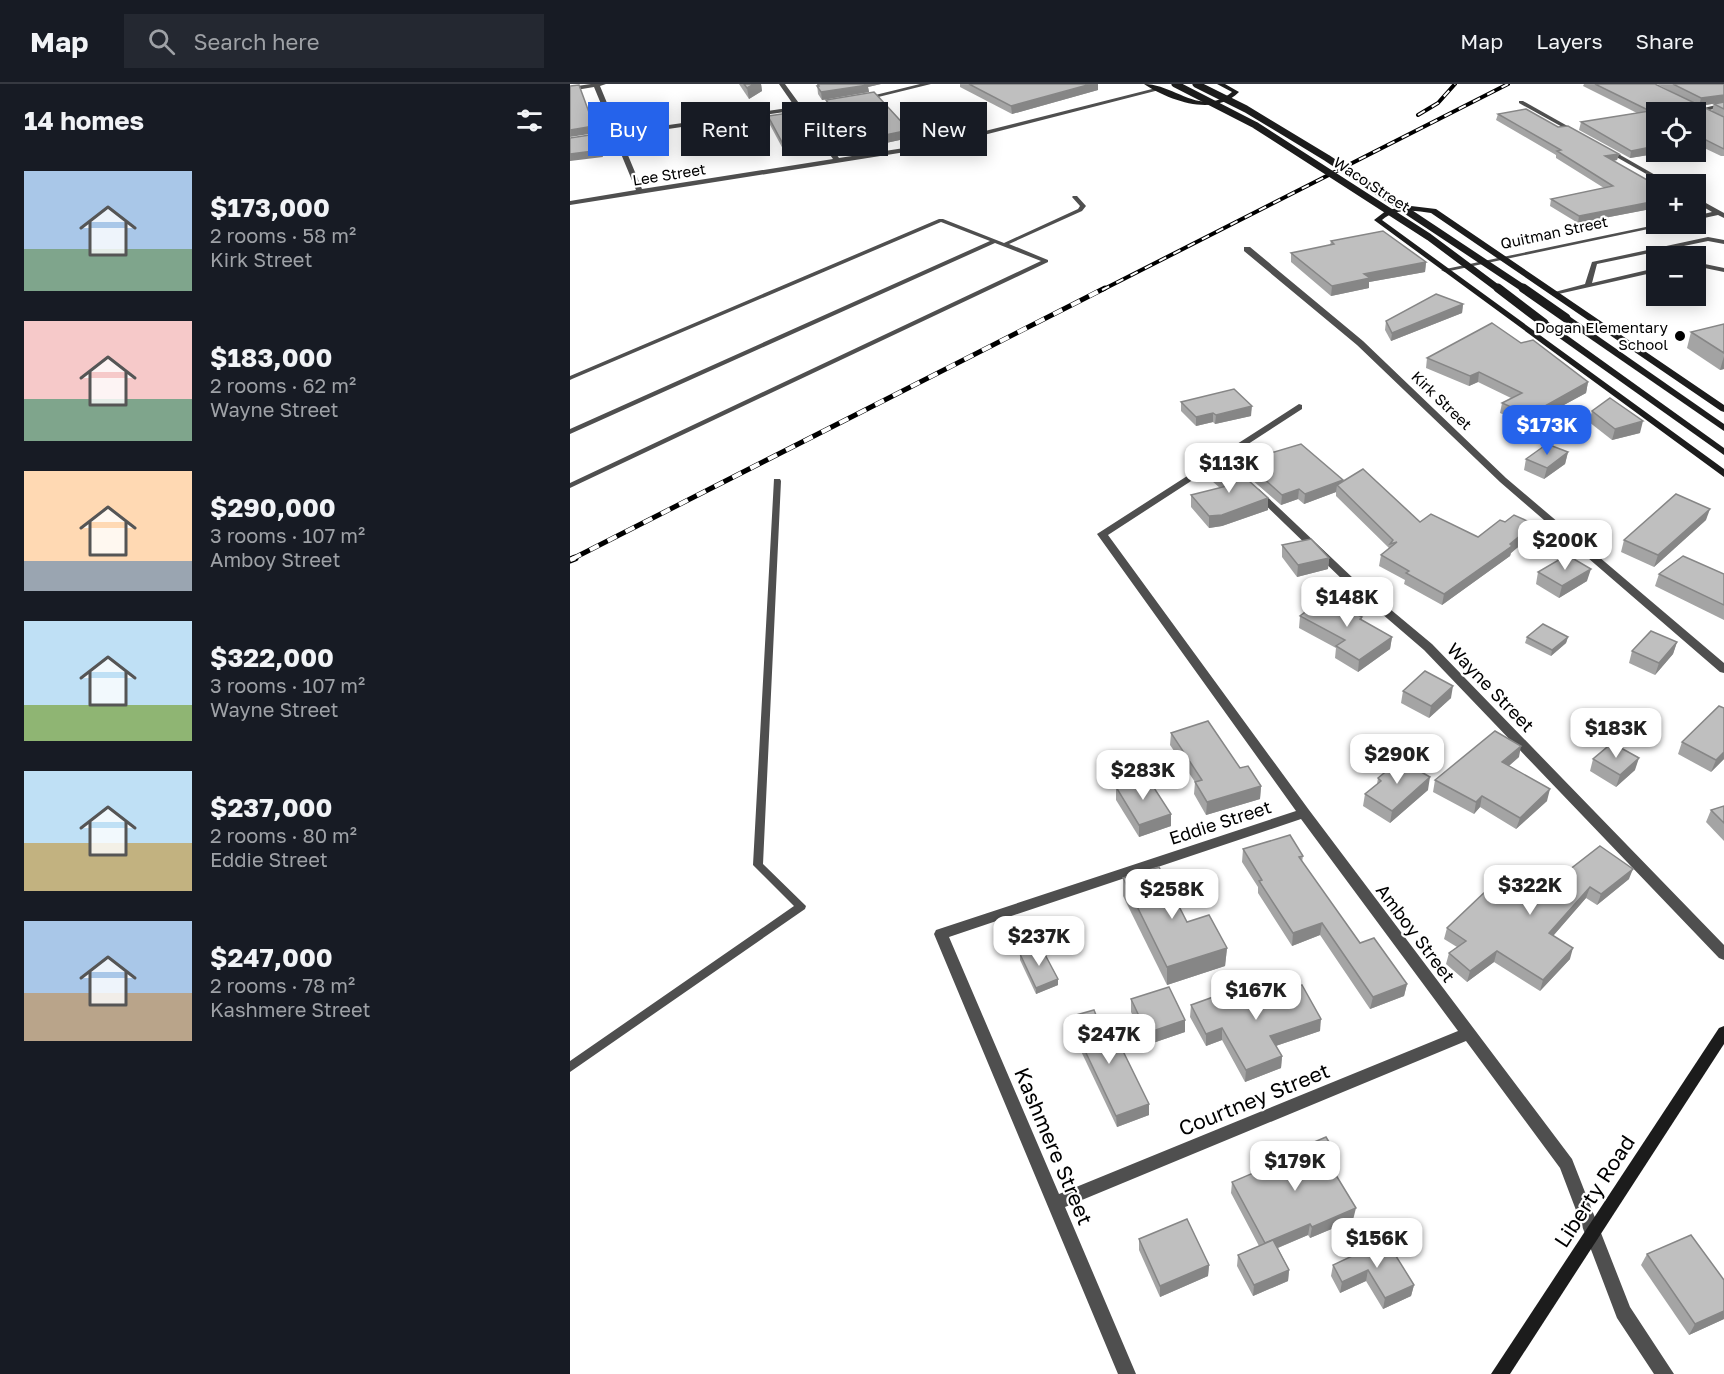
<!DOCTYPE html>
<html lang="en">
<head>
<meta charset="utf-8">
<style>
  :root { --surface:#171b24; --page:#242831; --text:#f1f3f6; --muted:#9ea1a6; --line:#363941; --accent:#2563eb }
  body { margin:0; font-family:"Golos Text",sans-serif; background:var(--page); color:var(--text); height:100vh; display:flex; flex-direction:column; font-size:22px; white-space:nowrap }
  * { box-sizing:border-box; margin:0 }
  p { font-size:20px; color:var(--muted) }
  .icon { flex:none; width:33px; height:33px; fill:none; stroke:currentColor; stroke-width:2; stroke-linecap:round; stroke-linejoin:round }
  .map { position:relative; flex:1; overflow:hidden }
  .panel { display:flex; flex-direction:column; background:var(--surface); width:570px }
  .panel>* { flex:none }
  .guide { position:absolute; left:18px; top:18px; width:570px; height:54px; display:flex; gap:12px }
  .fabs { position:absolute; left:1076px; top:18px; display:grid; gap:12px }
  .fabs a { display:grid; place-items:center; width:60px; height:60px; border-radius:0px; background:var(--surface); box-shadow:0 3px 15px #0003; font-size:30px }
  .price { position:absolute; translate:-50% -51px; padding:0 14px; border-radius:12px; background:#fff; color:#222; font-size:20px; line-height:39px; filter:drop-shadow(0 2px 3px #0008) }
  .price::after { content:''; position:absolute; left:50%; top:36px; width:18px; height:14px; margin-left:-9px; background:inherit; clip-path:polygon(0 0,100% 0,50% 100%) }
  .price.current { background:var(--accent); color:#fff }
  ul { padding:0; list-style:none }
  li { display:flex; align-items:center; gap:18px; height:150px; padding:0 24px }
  li span { display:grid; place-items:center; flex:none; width:168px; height:120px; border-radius:0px; color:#555 }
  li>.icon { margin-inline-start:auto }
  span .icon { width:72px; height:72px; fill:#fffc; stroke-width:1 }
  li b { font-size:26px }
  h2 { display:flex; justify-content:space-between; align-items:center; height:72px; padding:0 24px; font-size:26px }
  .tag { padding:0 21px; border-radius:0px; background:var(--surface); box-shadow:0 3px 15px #0003; font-size:21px; line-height:54px }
  .tag.current { background:var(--accent); color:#fff }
  header { display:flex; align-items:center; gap:36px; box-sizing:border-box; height:84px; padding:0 30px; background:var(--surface); border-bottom:2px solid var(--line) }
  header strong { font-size:28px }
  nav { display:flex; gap:33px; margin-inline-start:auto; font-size:21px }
  .search { width:420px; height:54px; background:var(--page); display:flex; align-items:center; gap:15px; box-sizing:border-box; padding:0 21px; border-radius:0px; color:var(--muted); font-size:22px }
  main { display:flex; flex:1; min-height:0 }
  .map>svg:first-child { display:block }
</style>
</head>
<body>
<header>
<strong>Map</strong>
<div class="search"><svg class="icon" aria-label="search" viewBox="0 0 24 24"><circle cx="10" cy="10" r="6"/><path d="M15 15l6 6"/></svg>Search here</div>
<nav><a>Map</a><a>Layers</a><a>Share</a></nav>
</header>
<main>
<section class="panel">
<h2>14 homes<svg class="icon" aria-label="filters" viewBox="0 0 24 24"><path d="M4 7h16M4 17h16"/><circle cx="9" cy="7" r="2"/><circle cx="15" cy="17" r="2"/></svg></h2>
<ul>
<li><span style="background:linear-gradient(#a9c7e8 65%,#7fa58c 0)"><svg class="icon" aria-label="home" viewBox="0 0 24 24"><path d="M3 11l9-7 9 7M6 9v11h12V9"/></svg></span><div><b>$173,000</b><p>2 rooms · 58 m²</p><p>Kirk Street</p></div></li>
<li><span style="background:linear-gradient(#f6c9c9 65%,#7fa58c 0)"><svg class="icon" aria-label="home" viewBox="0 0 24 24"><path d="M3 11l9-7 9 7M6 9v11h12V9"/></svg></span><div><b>$183,000</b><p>2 rooms · 62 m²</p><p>Wayne Street</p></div></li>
<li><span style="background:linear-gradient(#ffd9b3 75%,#9aa5b1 0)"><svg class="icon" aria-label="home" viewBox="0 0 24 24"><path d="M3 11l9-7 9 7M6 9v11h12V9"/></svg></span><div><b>$290,000</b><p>3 rooms · 107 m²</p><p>Amboy Street</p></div></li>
<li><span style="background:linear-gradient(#bfe0f5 70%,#8fb573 0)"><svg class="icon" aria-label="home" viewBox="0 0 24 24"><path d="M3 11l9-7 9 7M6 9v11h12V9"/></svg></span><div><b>$322,000</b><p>3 rooms · 107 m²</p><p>Wayne Street</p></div></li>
<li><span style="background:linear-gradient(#bfe0f5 60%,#c2b280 0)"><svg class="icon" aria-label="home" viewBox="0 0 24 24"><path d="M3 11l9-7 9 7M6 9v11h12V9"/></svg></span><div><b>$237,000</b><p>2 rooms · 80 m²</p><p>Eddie Street</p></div></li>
<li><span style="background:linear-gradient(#a9c7e8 60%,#b9a48a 0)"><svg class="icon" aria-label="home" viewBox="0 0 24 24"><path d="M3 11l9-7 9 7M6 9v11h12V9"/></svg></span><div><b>$247,000</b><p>2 rooms · 78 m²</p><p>Kashmere Street</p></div></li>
</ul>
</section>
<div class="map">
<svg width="1154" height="1290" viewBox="0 0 1154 1290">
  <rect width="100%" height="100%" fill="#fff"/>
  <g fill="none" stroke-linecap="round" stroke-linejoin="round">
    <!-- lane -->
    <g fill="#4f4f4f" fill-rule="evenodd">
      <polygon points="503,112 507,112 516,122 512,127 439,160 478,176 478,178 0,404 0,399 471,177 425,159 0,350 0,345 420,157 371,138 2,295 0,296 0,292 369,135 373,135 434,159 508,125 510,122 502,113"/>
      <polygon points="1138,153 1154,156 1154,160 1138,157 1027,180 1022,199 1086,184 1086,188 984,211 981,209 1015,200 1022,178"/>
      <polygon points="1125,178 1154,184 1154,188 1125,182"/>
      <polygon points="204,395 210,395 211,397 193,780 236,822 235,825 0,988 0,977 224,822 183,781"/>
    </g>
    <!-- street -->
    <g fill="#4f4f4f" fill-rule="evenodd">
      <path d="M 21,0 L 36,0 L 30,2 L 49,48 L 225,23 L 209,0 L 215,0 L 231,22 L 274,17 L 274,19 L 272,20 L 234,25 L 269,74 L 367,59 L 590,3 L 593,5 L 367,63 L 0,121 L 0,117 L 66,106 L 44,53 L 0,59 L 0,55 L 43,49 L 24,3 L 0,7 L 0,3 ZM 228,26 L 263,75 L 72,105 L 50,52 Z"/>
      <polygon points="350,0 361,0 292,17 289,15"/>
      <polygon points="949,17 953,17 1010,49 1005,50 949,19"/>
      <polygon points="1154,19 1154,23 1129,28 1126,26"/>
      <polygon points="1034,64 1038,64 1101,100 1094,100 1034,66"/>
      <polygon points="1125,113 1154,129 1154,134 1148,131 1125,136 1125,132 1142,128 1125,118"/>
      <polygon points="1090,140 1102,140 875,188 871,186"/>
      <polygon points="674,163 680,163 793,257 936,394 1154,579 1154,589 1150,588 930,398 787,261 674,167"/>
      <path d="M 729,320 L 732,321 L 732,325 L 538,451 L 739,726 L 1002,1075 L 1060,1223 L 1104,1290 L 1084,1290 L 1047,1234 L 990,1084 L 896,957 L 495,1123 L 566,1290 L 548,1290 L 364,850 L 366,846 L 726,727 L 527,450 ZM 731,735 L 888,947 L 489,1110 L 379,853 Z"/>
      <polygon points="686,404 689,405 784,495 862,560 1154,861 1154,876 1149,874 854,566 776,499 683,409 681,407"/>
    </g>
    <!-- secondary -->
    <g fill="#1c1c1c" fill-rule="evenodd">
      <path d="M 574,0 C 605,0 631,34 662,8 L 647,0 L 655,0 L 669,8 C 644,33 600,17 574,0 Z"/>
      <path d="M 841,122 L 866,125 L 1154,321 L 1154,328 L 1151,327 L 861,129 C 844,126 826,124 812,136 L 1154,385 L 1154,393 L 804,136 L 817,126 Z"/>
      <polygon points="993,232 999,232 1154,340 1154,347 993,236"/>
      <polygon points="971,237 977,237 1154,364 1154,371 971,241"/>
      <polygon points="1154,942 1154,960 940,1290 921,1290 1149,944"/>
    </g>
    <!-- rail-far2 casing -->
    <g stroke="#000" stroke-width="4">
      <g id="rail-far2">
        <polyline points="848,31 868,19 885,0"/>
        <polyline points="532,206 938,0"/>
      </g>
    </g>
    <!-- rail-far1 casing -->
    <g stroke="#000" stroke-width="5">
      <polyline id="rail-far1" points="2,475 535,204"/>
    </g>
    <!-- rail casing -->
    <g stroke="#000" stroke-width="7">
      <polyline id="rail" points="0,476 5,474"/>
    </g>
    <!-- rail-far2 -->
    <use href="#rail-far2" stroke="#fff" stroke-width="2" stroke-dasharray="8" stroke-linecap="butt"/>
    <!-- rail-far1 -->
    <use href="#rail-far1" stroke="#fff" stroke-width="4" stroke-dasharray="10" stroke-linecap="butt"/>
    <!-- rail -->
    <use href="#rail" stroke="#fff" stroke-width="4.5" stroke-dasharray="14" stroke-linecap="butt"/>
    <!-- secondary-bridge-far1 -->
    <g stroke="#1c1c1c" stroke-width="7">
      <polyline points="605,0 685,41 859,153 930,206"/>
      <polyline points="626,0 676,25 757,74 956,206"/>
    </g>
    <!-- secondary-bridge -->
    <g stroke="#1c1c1c" stroke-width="9">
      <polyline points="928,204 974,239"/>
      <polyline points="953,204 996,234"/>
    </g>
  </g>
  <!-- wall -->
  <g fill="#a4a4a4">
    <polygon points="169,0 191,0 192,7 179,15"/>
    <polygon points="247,0 311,0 298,3 299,8 252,16 248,10"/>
    <polygon points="390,0 528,0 528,6 442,30 390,3"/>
    <polygon points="1014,0 1085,0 1114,14 1087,0 1154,0 1154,18 1130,22 1142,27 1144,20 1154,18 1154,72 1151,72 1130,62 1060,74 1009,46 1011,38 1067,29 1013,2"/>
    <polygon points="256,16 339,46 339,54 288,65 257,24"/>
    <polygon points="928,30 988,43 1049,70 1047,76 1043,77 1086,101 1086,124 1008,139 980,122 981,115 1034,104 986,74 986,71 926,36"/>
    <polygon points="198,32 236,64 214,67 199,39"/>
    <polygon points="761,157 856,178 855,188 799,198 799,204 761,212 721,178 721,169 760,161"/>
    <polygon points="893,220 892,229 821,257 815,246 816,237"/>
    <polygon points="1154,240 1154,285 1150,286 1117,264 1121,248"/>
    <polygon points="951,259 1018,298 1016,309 957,341 930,329 932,319 941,314 908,298 899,302 856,284 857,274"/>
    <polygon points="611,318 681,332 645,340 643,338 626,342 611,327"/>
    <polygon points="1022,327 1070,349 1042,356 1019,338"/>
    <polygon points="998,368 995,380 974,395 954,386 956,375"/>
    <polygon points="674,377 773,398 850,438 908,453 962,451 941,469 940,472 872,521 834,500 835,496 809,482 811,471 819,464 766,412 766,408 734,420 728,415 711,421 673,388"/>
    <polygon points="643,386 698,414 698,426 652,442 639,444 621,423 621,411 650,404 642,397"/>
    <polygon points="1136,436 1084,483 1051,468 1054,456"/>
    <polygon points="712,461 759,474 758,485 727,493 712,473"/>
    <polygon points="968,488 1017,497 989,514 966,500"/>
    <polygon points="1089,490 1154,490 1154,536 1085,502"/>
    <polygon points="730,532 792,533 792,536 822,553 820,565 788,588 765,574 766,564 729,544"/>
    <polygon points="957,553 998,553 996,559 981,572 955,559"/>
    <polygon points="1107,558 1103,570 1085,591 1059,579 1062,567"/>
    <polygon points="833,607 881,614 859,634 831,619"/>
    <polygon points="601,649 670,684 691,702 690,715 636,731 624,710 625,698 600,661"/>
    <polygon points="1112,658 1154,675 1141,688 1108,670"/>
    <polygon points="949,673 939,682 977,717 946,745 910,723 904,730 863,708 865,696"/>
    <polygon points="1023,675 1065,686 1046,703 1020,687"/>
    <polygon points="808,694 858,706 820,739 793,722 795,710 807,700"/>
    <polygon points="546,703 601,742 569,753 546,716"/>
    <polygon points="1154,722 1154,757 1136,738 1141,726"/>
    <polygon points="673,765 733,772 732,778 790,859 837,900 834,912 800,925 750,851 722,862 688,809 688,803 672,778"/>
    <polygon points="553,794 657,864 655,882 597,901 553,812"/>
    <polygon points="1059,795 1027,821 1016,814 983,852 1000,875 970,907 924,878 897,898 876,880 879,869 887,863 874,855 877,844 968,810"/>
    <polygon points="450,870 488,901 466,910 450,876"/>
    <polygon points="561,915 615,948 577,961 561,928"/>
    <polygon points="680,918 750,947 706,962 712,972 711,984 675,998 652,956 636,962 620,933 621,921"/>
    <polygon points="499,933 536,956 579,1020 579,1031 547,1043 500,944"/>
    <polygon points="714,1071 766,1085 763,1086 783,1136 740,1154 738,1151 708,1164 719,1186 718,1197 683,1212 667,1182 668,1171 689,1162 661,1109 662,1098 713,1077"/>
    <polygon points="569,1155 639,1181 638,1192 590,1213 569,1166"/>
    <polygon points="816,1156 844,1201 841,1212 813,1225 796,1197 770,1209 761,1192 763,1181"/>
    <polygon points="1077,1170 1154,1196 1154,1235 1119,1251 1071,1181"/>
  </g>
  <!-- shaded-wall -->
  <g fill="#868686">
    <polygon points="184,0 191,0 192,7 179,15 177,4"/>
    <polygon points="294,0 311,0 298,3 299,8 252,16 251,8"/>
    <polygon points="521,0 528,0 528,6 442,30 441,22"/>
    <polygon points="1154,11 1154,18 1129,22 1131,14"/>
    <polygon points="24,42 26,49 0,53 0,46"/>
    <polygon points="339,46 339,54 288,65 287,57"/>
    <polygon points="1132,54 1130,62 1125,63 1125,56"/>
    <polygon points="235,57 236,64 214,67 213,60"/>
    <polygon points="1086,62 1086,68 1098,68 1060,74 1061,67"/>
    <polygon points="31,66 33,73 0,77 0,70"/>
    <polygon points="1049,70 1047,76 1033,79 1035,72"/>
    <polygon points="1086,117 1086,124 1008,139 1009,132"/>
    <polygon points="856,178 855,188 799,198 799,204 761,212 762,202 794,190"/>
    <polygon points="893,220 892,229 821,257 822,249"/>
    <polygon points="1154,272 1154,285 1150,286"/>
    <polygon points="909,288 908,298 899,302 900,292"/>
    <polygon points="1018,298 1016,309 957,341 959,331"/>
    <polygon points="682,322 681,332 645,340 646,331"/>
    <polygon points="643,329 643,338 626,342 626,333"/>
    <polygon points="1073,337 1070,349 1042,356 1045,345"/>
    <polygon points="998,368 995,380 974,395 977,384"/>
    <polygon points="773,396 772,406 767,401 766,408 734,420 735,410"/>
    <polygon points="729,405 728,415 711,421 712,411"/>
    <polygon points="698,414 698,426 652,442 639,444 639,432"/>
    <polygon points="1140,425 1136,436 1084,483 1088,471"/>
    <polygon points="964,440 962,451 941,469 940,472 872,521 874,510 940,460"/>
    <polygon points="759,474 758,485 727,493 728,481"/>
    <polygon points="1021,485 1017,497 989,514 992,502"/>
    <polygon points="822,553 820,565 788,588 789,576"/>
    <polygon points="998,553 996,559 981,572 982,566"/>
    <polygon points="1107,558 1103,570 1085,591 1089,579"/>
    <polygon points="883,602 881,614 859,634 861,622"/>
    <polygon points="951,662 949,673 929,690 932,678"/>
    <polygon points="1154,668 1154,675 1141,688 1146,676"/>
    <polygon points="1069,674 1065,686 1046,703 1050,691"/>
    <polygon points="860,693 858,706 820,739 822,727"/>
    <polygon points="691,702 690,715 636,731 637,718"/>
    <polygon points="980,705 977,717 946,745 950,734"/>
    <polygon points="912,712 910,723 904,730 906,718"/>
    <polygon points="601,730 601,742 569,753 569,741"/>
    <polygon points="1063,785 1059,795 1027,821 1031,810"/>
    <polygon points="1020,803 1016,814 976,860 979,849"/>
    <polygon points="752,839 750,851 722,862 723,849"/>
    <polygon points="657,864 655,882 597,901 597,883"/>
    <polygon points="1003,864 1000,875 970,907 973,896"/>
    <polygon points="927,867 924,878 897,898 900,887"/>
    <polygon points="488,895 488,901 466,910 466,904"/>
    <polygon points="837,900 834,912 800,925 803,913"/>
    <polygon points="751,935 750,947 699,964 700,952"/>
    <polygon points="615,936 615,948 577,961 577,949"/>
    <polygon points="652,944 652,956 636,962 636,950"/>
    <polygon points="712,972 711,984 675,998 676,986"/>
    <polygon points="579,1020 579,1031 547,1043 546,1032"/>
    <polygon points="768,1073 766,1085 756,1089 758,1078"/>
    <polygon points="786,1124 783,1136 740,1154 742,1143"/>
    <polygon points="740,1140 738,1151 693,1170 695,1159"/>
    <polygon points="639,1181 638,1192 590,1213 590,1202"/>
    <polygon points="719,1186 718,1197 683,1212 684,1201"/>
    <polygon points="798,1186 796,1197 770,1209 772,1198"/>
    <polygon points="844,1201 841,1212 813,1225 815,1214"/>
    <polygon points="1154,1227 1154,1235 1119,1251 1125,1240"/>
  </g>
  <!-- building -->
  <g fill="#bfbfbf" stroke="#868686" stroke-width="1.5">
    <polygon points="174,0 184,0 177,4"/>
    <polygon points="248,0 297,0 298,1 251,8 247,2 249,2"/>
    <polygon points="399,0 521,0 441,22"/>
    <polygon points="1025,0 1085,0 1154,33 1154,65 1132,54 1125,56 1125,28 1086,28 1086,62 1061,67 1011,38 1080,27"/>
    <polygon points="1103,0 1154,0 1154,11 1131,14"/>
    <polygon points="9,1 24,42 0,46 0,2"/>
    <polygon points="304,8 339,46 287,57 256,16"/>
    <polygon points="1154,18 1154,25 1144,20"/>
    <polygon points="956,25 988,43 998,42 1049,70 1035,72 1086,101 1086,117 1009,132 981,115 1043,102 987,67 991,66 928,30"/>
    <polygon points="218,29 235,57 213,60 198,32"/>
    <polygon points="26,50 31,66 0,70 0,54"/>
    <polygon points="813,147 856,178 794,190 800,194 762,202 721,169 764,160 761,157"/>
    <polygon points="866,210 893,220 822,249 816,237"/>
    <polygon points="922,239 951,259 963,256 1018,298 959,331 932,319 952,309 909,288 900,292 857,274"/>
    <polygon points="1154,240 1154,269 1121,248"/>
    <polygon points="664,305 682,322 646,331 643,329 626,333 611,318"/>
    <polygon points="1040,314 1073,337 1045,345 1022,327"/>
    <polygon points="731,360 773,396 735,410 729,405 712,411 674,377"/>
    <polygon points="977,360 998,368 977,384 956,375"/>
    <polygon points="660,380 698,414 652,431 639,432 621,411 661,401 643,386"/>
    <polygon points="793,385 850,438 861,430 908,453 930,436 935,438 944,431 964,440 940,460 942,462 874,510 836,489 839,487 811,471 827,458 820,460 823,456 767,401"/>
    <polygon points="1106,410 1140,425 1088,471 1054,456"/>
    <polygon points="741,455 759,474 728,481 712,461"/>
    <polygon points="997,471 1021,485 992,502 968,488"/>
    <polygon points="1113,472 1154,490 1154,521 1089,490"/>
    <polygon points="754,514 792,533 790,535 822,553 789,576 766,562 775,556 730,532"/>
    <polygon points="973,540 998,553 982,566 957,553"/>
    <polygon points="1081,547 1107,558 1089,579 1062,567"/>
    <polygon points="855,587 883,602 861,622 833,607"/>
    <polygon points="1149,622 1154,624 1154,668 1146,676 1112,658"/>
    <polygon points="638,637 670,684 678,682 691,702 637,718 625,698 632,696 601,649"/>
    <polygon points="925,647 951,662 932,678 980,705 950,734 912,712 906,718 865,696"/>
    <polygon points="1042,659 1069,674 1050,691 1023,675"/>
    <polygon points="830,676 860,693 822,727 795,710 811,697 808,694"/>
    <polygon points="577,693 601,730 569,741 546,703"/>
    <polygon points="1154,722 1154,739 1141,726"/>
    <polygon points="720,751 733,772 729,773 790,859 804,854 837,900 803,913 752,839 723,849 689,797 692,796 673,765"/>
    <polygon points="1030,762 1063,785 1031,810 1020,803 979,849 1003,864 973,896 927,867 900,887 879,869 896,857 877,844 938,786 968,810"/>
    <polygon points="589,783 617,838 639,831 657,864 597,883 553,794"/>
    <polygon points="471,863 488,895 466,904 450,870"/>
    <polygon points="732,901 751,935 700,952 712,972 676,986 652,944 636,950 621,921 671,903 680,918"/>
    <polygon points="599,903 615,936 577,949 561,915"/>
    <polygon points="524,926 536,956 546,953 579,1020 546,1032 499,933"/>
    <polygon points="756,1053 768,1073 758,1078 786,1124 742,1143 740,1140 695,1159 662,1098 716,1075 714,1071"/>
    <polygon points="617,1135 639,1181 590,1202 569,1155"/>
    <polygon points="1121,1151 1154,1196 1154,1227 1125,1240 1077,1170"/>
    <polygon points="703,1156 719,1186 684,1201 668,1171"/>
    <polygon points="816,1156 844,1201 815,1214 798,1186 772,1198 763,1181"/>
  </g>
  <!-- markers -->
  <circle fill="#000" stroke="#fff" stroke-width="2" cx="1110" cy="252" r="6"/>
  <g text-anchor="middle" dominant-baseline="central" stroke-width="4.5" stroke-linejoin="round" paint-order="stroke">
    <!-- far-street labels -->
    <g font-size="15" fill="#000" stroke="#fff">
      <text transform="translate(99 90) rotate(-9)">Lee Street</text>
      <text transform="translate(802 100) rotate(33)">Waco Street</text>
      <text transform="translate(984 148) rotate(-12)">Quitman Street</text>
      <text transform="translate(872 316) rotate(44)">Kirk Street</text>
    </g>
    <!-- far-poi labels -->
    <g font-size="15" fill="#000" stroke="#fff" text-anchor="end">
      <text x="1098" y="243">Dogan Elementary<tspan x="1098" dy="17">School</tspan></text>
    </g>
    <!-- street labels -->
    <g font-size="18" fill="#000" stroke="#fff">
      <text transform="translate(921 603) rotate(46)">Wayne Street</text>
      <text transform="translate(650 738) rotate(-18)">Eddie Street</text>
      <text transform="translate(846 849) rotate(53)">Amboy Street</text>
    </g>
    <!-- near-street labels -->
    <g font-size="21" fill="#000" stroke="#fff">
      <text transform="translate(684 1015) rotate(-22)">Courtney Street</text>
      <text transform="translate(484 1062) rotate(67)">Kashmere Street</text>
      <text transform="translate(1024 1107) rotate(-57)">Liberty Road</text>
    </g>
  </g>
</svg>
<div class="fabs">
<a><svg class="icon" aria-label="locate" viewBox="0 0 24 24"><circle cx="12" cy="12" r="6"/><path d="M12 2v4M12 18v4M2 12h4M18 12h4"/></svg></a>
<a>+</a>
<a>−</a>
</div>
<b class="price current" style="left:977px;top:372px">$173K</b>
<b class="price" style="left:659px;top:410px">$113K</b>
<b class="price" style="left:995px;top:487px">$200K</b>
<b class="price" style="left:777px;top:544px">$148K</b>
<b class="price" style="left:1046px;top:675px">$183K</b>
<b class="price" style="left:827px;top:701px">$290K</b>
<b class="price" style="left:573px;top:717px">$283K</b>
<b class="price" style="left:960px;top:832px">$322K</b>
<b class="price" style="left:602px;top:836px">$258K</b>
<b class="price" style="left:469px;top:883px">$237K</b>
<b class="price" style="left:686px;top:937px">$167K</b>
<b class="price" style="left:539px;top:981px">$247K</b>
<b class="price" style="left:725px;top:1108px">$179K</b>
<b class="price" style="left:807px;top:1185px">$156K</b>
<div class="guide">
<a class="tag current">Buy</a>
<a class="tag">Rent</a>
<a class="tag">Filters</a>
<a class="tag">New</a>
</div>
</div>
</main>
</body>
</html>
